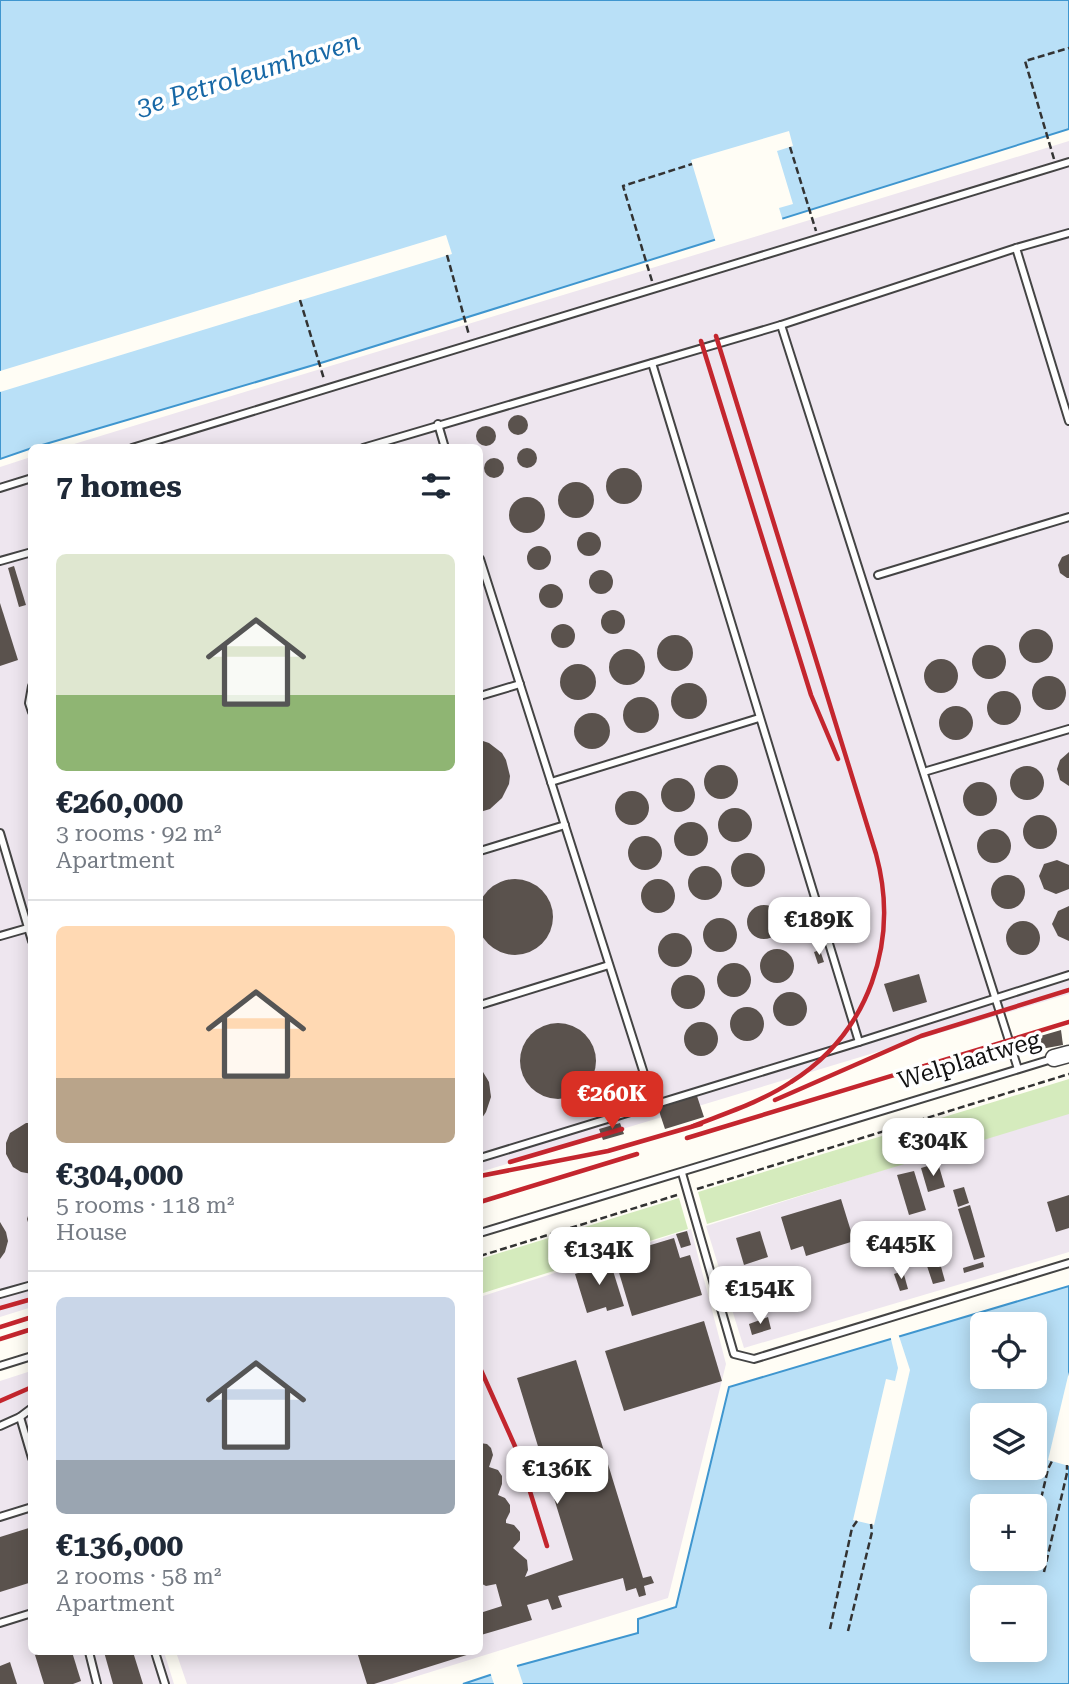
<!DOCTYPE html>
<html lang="en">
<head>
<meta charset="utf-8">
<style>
  :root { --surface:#fff; --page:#f6f6f7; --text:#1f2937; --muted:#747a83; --line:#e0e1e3; --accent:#d93025 }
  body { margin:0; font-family:"Roboto Serif",serif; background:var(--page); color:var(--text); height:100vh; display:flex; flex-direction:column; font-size:26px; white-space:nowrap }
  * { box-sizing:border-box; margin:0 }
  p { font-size:23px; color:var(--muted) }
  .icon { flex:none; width:38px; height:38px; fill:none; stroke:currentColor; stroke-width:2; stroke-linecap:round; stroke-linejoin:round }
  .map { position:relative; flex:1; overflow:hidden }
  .panel { position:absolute; left:28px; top:444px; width:455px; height:1211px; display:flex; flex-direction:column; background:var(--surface); border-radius:10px; box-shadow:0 4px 18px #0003 }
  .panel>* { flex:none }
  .controls { position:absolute; left:970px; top:1312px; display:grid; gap:14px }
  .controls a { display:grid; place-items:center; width:77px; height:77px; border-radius:10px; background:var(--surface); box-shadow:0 4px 18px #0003; font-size:35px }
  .price { position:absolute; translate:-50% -60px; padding:0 16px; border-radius:14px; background:#fff; color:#222; font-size:23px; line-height:46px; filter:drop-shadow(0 2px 4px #0008) }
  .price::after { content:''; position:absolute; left:50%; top:42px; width:21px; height:16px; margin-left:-10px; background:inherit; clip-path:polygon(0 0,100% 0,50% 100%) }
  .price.selected { background:var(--accent); color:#fff }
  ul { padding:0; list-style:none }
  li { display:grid; align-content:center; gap:14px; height:371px; padding:0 28px }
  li+li { border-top:2px solid var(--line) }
  li span { display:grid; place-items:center; height:217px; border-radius:10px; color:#555 }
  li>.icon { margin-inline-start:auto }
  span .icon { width:126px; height:126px; fill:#fffc; stroke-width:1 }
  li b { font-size:30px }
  h2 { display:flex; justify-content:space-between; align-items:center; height:84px; padding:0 28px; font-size:30px }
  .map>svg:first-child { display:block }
</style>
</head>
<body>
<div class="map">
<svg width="1069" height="1684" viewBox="0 0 1069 1684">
  <rect width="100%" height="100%" fill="#fffdf5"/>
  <!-- industrial -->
  <g fill="#eee6ef">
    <polygon points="1069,141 1069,994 480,1172 480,448 61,448"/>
    <polygon points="31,457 32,1307 0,1317 0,467"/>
    <polygon points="1069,1111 1069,1252 744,1348 706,1226"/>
    <polygon points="691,1229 726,1364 668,1598 392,1684 187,1684 176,1652 480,1652 480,1297"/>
    <polygon points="31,1371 32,1652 164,1652 174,1684 0,1684 0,1381"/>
  </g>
  <!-- green -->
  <g fill="#d5ebbd">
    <polygon points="1069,1079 1069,1114 707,1224 698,1192"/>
    <polygon points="679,1198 688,1229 480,1294 480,1259"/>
  </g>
  <!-- water -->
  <g fill="#b9e0f7" stroke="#3f96cf" stroke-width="2" fill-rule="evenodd">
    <polygon points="0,0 1069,0 1069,129 324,362 32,448 0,459"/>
    <path d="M 1069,1286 L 1069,1684 L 463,1684 L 517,1666 L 638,1633 L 638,1619 L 676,1607 L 729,1387 ZM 982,1325 L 1034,1325 L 1034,1377 L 982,1377 ZM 982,1416 L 1034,1416 L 1034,1468 L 982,1468 ZM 982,1507 L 1034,1507 L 1034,1559 L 982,1559 ZM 982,1598 L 1034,1598 L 1034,1650 L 982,1650 Z"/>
  </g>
  <!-- pier -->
  <g fill="#fffdf5">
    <polygon points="789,131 793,146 777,151 793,204 779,208 783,221 716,243 691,160"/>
    <polygon points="446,235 452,254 0,392 0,371"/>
    <polygon points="898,1333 910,1370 874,1525 853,1520 886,1379 895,1381 898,1368 890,1335"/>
    <polygon points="1069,1372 1069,1466 1048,1460"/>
    <polygon points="516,1663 523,1684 494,1684 490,1672"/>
  </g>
  <!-- building -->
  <g fill="#5a524d">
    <circle cx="518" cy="425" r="10"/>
    <circle cx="486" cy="436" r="10"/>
    <circle cx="527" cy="458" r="10"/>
    <circle cx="494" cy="468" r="10"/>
    <circle cx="624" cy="486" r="18"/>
    <circle cx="576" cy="500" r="18"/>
    <circle cx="527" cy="515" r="18"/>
    <circle cx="589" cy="544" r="12"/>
    <circle cx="539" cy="558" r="12"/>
    <polygon points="1069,554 1069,578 1067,578 1060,573 1058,565 1062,557"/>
    <polygon points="14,566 26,605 19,607 8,568"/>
    <circle cx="601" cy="582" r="12"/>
    <circle cx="551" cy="596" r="12"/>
    <polygon points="0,603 18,660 0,666"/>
    <circle cx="613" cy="622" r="12"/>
    <circle cx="563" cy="636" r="12"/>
    <circle cx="1036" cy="646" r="17"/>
    <circle cx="675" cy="653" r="18"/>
    <circle cx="989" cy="662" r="17"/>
    <circle cx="627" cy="667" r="18"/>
    <circle cx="941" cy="676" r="17"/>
    <circle cx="578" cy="682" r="18"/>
    <circle cx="1049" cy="693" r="17"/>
    <circle cx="689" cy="701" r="18"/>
    <circle cx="1004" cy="708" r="17"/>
    <circle cx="641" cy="715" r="18"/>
    <circle cx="956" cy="723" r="17"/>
    <circle cx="592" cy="731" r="18"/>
    <polygon points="480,740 489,743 502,753 506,760 510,776 509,784 502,798 490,809 480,812"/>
    <polygon points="1069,752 1069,786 1060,780 1057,769 1060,760"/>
    <circle cx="721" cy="782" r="17"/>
    <circle cx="1027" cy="783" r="17"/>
    <circle cx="678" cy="795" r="17"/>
    <circle cx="980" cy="799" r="17"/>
    <circle cx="632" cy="808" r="17"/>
    <circle cx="735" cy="825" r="17"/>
    <circle cx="1040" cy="832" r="17"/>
    <circle cx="691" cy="839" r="17"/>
    <circle cx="994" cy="846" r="17"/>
    <circle cx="645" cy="853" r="17"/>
    <circle cx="748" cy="870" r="17"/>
    <polygon points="1057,860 1069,865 1069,889 1056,894 1044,889 1039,876 1044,864"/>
    <circle cx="705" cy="883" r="17"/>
    <circle cx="1008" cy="892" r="17"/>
    <circle cx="658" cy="896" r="17"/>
    <circle cx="515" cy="917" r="38"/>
    <circle cx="764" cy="922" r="17"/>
    <polygon points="1069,906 1069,941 1058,936 1052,924 1058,911"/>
    <circle cx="720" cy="935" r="17"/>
    <circle cx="1023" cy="938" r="17"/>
    <circle cx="675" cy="950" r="17"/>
    <circle cx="777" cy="966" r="17"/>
    <polygon points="820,950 824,962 818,964 814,952"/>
    <circle cx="734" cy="980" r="17"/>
    <polygon points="919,974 927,1002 893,1012 884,984"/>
    <circle cx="688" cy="992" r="17"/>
    <circle cx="790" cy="1009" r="17"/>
    <circle cx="747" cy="1024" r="17"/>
    <circle cx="701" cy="1039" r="17"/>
    <circle cx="558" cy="1061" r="38"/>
    <polygon points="1061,1030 1063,1045 1041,1049 1037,1037"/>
    <polygon points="480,1067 489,1082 491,1097 486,1112 480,1121"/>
    <polygon points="697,1096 704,1117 665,1129 658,1108"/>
    <polygon points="26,1123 32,1123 32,1174 21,1172 13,1167 6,1154 6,1143 10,1133"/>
    <polygon points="620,1123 624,1134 603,1140 599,1129"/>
    <polygon points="938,1163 945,1187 928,1192 921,1168"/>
    <polygon points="914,1171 926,1210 909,1215 897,1175"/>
    <polygon points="964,1187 969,1203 958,1207 953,1190"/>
    <polygon points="1069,1195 1069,1228 1056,1232 1047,1202"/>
    <polygon points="841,1199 854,1241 806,1256 803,1246 791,1250 781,1217"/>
    <polygon points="32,1204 32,1235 27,1219"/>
    <polygon points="970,1205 985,1257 974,1260 958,1209"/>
    <polygon points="0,1222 6,1232 8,1241 5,1252 0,1259"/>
    <polygon points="687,1231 691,1245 681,1248 676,1234"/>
    <polygon points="760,1231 768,1257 744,1265 736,1238"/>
    <polygon points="674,1238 680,1258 690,1255 702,1295 632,1316 614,1256"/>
    <polygon points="609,1258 624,1306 607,1311 606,1307 587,1313 575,1274 587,1270 585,1265"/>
    <polygon points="983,1262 984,1267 964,1273 963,1268"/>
    <polygon points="940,1263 945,1281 933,1284 927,1266"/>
    <polygon points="903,1271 908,1289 900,1291 894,1274"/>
    <polygon points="768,1317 771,1329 752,1335 749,1324"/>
    <polygon points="704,1321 722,1381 624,1411 605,1351"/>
    <polygon points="576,1360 643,1578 651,1576 654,1583 644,1586 646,1595 639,1597 636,1588 626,1591 623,1578 558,1596 562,1607 552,1610 548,1599 527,1605 532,1620 481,1635 480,1613 502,1606 496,1584 486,1586 480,1583 480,1443 487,1444 491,1448 493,1455 489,1467 498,1470 502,1476 502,1484 498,1495 505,1498 510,1505 510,1512 506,1520 506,1523 514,1525 520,1532 520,1540 513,1548 527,1560 528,1570 525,1577 573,1560 517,1378"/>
    <polygon points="32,1527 32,1582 0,1592 0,1537"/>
    <polygon points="44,1652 72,1652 81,1681 73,1684 44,1684 35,1655"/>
    <polygon points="104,1652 133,1652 143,1684 113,1684"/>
    <polygon points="357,1652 473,1652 473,1653 374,1684 367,1684"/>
    <polygon points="10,1662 17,1684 0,1684 0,1666"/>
  </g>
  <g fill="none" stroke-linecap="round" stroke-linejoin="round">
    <!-- service casing -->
    <g stroke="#444" stroke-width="10">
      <g id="service">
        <polyline points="1016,248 1069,421"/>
        <polyline points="781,325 1018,1069"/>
        <polyline points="652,363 859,1042"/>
        <polyline points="438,424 445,448"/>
        <polyline points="132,448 1069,162"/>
        <polyline points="363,448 781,325 1016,248 1069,233"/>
        <polyline points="0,488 32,478"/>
        <polyline points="480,559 654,1105"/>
        <polyline points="0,561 32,552"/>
        <polyline points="878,575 1069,517"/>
        <polyline points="32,686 29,703 32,712"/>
        <polyline points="480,696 520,684"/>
        <polyline points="927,771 1069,729"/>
        <polyline points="551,782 759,718"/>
        <polyline points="0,833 32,941"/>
        <polyline points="480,851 565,825"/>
        <polyline points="0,936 28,928"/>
        <polyline points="480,1005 609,965"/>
        <polyline points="480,1158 859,1042 1069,975"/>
        <polyline points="682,1173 734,1354 754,1359 1069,1263"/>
        <polyline points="480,1233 1052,1059"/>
        <polyline points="0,1294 32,1285"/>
        <polyline points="0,1366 32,1356"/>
        <polyline points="20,1417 32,1458"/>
        <polyline points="0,1426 20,1417 32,1408"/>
        <polyline points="0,1517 32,1507"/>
        <polyline points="0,1623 32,1613"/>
        <polyline points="89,1652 97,1684"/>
        <polyline points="155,1652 165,1684"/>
      </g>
    </g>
    <!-- tertiary casing -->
    <g stroke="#444" stroke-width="19">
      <polyline id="tertiary" points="1054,1058 1069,1054"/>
    </g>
    <!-- path -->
    <g stroke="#333" stroke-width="2.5" stroke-dasharray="7 3.5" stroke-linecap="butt">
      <polyline points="790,147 816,231"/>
      <polyline points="1054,159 1025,61 1069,48"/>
      <polyline points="447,255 469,335"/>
      <polyline points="652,281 623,186 692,164"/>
      <polyline points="300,300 324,379"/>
      <polyline points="697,1189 1069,1074"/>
      <polyline points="480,1256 677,1195"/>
      <polyline points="1034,1529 1048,1469 1052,1461"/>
      <polyline points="1026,1567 1027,1559"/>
      <polyline points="1044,1572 1067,1473 1067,1465"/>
      <polyline points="830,1629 852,1528 857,1521"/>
      <polyline points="848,1631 872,1532 871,1524"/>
    </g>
    <!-- service -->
    <use href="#service" stroke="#fff" stroke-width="6"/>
    <!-- tertiary -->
    <use href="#tertiary" stroke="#fff" stroke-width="16"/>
    <!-- rail -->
    <g stroke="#c4262e" stroke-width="4.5">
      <polyline points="701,341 811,695 838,759"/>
      <polyline points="775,1100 921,1036 1069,990"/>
      <path d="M 693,1126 C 726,1113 761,1102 791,1082 C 869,1033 900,942 876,854 L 716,336"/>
      <polyline points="687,1138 1069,1022"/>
      <polyline points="510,1162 622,1129"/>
      <polyline points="480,1176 608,1151 701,1124"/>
      <polyline points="480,1202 637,1154"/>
      <polyline points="0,1308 32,1299"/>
      <polyline points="0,1327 32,1317"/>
      <polyline points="0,1339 32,1329"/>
      <polyline points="480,1368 518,1453 547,1546"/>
      <polyline points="0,1401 32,1387"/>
    </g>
  </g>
  <g text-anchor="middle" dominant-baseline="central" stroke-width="7" stroke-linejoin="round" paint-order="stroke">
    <!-- street labels -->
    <g font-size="24" fill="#111" stroke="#fff">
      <text transform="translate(969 1060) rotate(-17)">Welplaatweg</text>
    </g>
    <!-- water labels -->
    <g font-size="26" font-style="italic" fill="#1768a6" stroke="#fff">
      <text transform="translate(248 74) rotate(-17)">3e Petroleumhaven</text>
    </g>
  </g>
</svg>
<div class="controls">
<a><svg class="icon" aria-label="locate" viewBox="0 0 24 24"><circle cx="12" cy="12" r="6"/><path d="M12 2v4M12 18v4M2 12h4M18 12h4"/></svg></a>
<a><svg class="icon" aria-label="layers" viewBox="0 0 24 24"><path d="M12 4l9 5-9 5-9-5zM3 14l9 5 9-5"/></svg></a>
<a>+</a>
<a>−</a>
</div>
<b class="price" style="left:819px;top:957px">€189K</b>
<b class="price selected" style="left:612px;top:1131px">€260K</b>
<b class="price" style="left:933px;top:1178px">€304K</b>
<b class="price" style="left:901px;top:1281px">€445K</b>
<b class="price" style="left:599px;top:1287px">€134K</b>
<b class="price" style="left:760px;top:1326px">€154K</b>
<b class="price" style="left:557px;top:1506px">€136K</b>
<section class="panel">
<h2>7 homes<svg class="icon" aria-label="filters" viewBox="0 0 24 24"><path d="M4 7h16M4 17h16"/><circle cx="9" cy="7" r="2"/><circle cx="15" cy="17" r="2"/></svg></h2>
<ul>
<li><span style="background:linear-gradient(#dfe7d0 65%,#8fb573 0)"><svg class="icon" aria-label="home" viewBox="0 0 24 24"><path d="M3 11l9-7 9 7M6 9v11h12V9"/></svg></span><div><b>€260,000</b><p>3 rooms · 92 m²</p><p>Apartment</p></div></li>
<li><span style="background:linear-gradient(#ffd9b3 70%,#b9a48a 0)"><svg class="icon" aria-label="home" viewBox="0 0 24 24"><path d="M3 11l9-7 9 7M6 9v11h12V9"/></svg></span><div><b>€304,000</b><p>5 rooms · 118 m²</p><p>House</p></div></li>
<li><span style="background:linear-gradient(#c9d6e8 75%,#9aa5b1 0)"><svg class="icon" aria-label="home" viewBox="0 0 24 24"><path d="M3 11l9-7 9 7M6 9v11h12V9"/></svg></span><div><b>€136,000</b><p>2 rooms · 58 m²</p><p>Apartment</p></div></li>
</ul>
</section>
</div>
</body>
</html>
